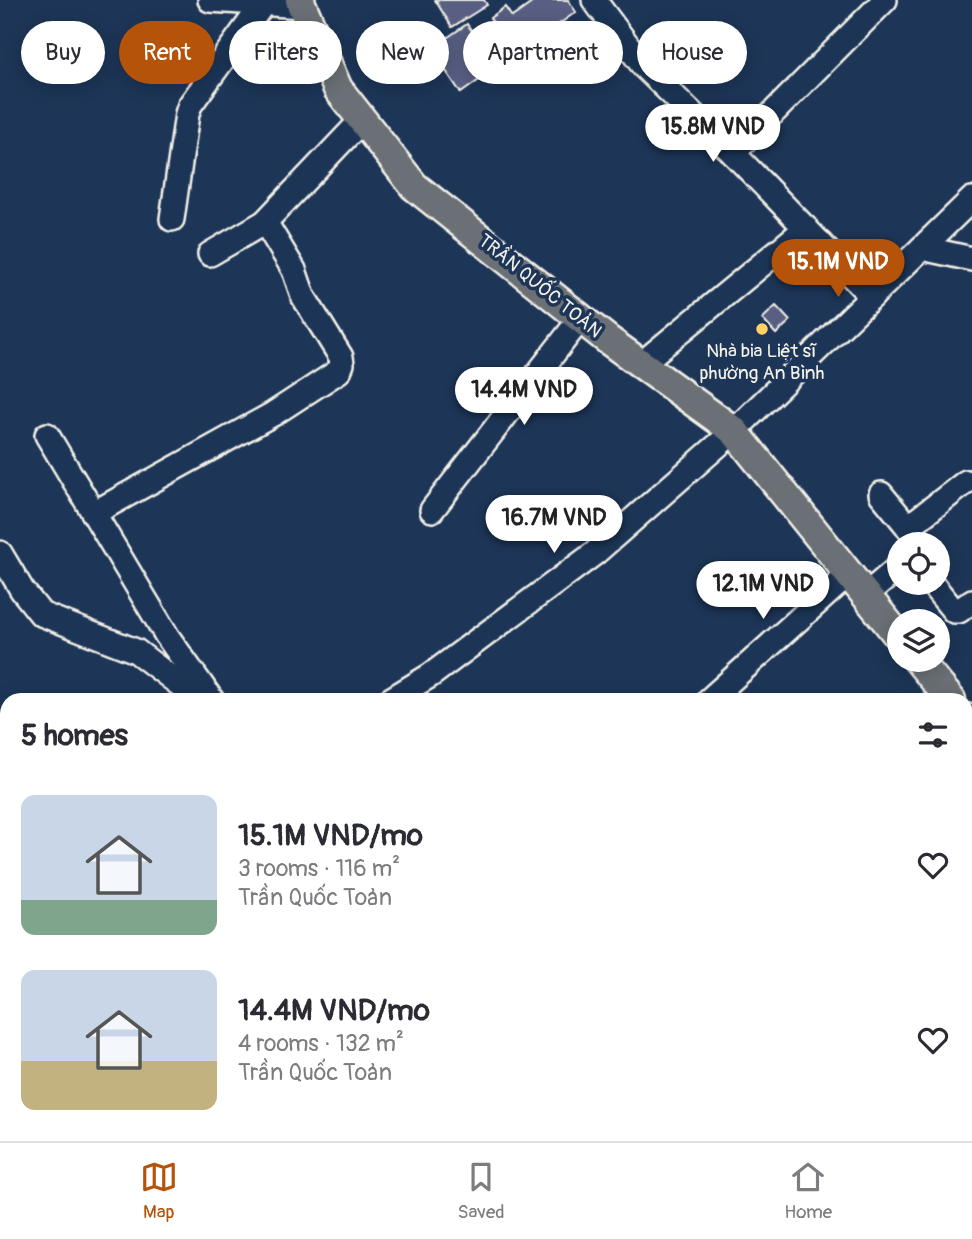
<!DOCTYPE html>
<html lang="en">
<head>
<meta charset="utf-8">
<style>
  :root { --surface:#fff; --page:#f7f7f7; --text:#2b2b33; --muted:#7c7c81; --line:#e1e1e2; --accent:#b45309 }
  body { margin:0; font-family:Pangolin,sans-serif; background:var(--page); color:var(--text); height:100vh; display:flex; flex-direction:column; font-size:26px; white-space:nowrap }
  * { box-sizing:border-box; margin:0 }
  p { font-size:23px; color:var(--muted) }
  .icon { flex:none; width:38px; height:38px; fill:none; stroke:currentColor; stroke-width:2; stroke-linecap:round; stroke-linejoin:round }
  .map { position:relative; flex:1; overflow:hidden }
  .side { position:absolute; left:0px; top:693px; width:973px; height:448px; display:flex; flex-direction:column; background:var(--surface); border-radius:21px 21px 0 0; box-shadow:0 4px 18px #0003 }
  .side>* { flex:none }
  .top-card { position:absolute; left:21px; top:21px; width:931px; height:63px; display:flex; gap:14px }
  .controls { position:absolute; left:887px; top:532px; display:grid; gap:14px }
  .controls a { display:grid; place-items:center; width:63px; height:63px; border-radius:50%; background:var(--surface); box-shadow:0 4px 18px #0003; font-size:35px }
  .price { position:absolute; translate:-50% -60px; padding:0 16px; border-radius:24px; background:#fff; color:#222; font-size:23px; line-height:46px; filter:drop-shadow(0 2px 4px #0008) }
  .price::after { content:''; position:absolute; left:50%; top:42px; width:21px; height:16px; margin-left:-10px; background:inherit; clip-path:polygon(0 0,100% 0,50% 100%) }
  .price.selected { background:var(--accent); color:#fff }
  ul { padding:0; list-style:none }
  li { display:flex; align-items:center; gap:21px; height:175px; padding:0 21px }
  li span { display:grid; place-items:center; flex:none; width:196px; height:140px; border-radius:14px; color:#555 }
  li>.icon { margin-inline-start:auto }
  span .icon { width:84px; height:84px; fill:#fffc; stroke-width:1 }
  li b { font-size:30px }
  h2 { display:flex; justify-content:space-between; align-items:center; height:84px; padding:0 21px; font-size:30px }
  .pill { padding:0 24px; border-radius:32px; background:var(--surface); box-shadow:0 4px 18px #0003; font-size:24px; line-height:63px }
  .pill.selected { background:var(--accent); color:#fff }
  .dock { display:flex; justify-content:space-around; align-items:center; height:98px; border-top:2px solid var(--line); background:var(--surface); font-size:19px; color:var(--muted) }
  .dock a { display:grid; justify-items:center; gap:4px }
  .dock .selected { color:var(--accent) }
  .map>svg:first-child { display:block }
</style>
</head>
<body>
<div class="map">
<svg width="972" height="1141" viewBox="0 0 972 1141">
  <rect width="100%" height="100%" fill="#1d3557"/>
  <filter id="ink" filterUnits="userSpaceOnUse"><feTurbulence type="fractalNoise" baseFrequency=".0143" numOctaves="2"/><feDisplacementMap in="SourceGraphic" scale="14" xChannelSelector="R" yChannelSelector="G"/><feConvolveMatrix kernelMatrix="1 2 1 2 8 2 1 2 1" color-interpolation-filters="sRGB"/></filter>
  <g filter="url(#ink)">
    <!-- building -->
    <g fill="#595e83" stroke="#f4f1e8" stroke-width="2">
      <polygon points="435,0 484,0 487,5 452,27"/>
      <polygon points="536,0 568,0 576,12 515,55 490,18 505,7 512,17"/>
      <polygon points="467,24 497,67 461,93 431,49"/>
      <polygon points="496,27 515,55 497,67 479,41"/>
      <polygon points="776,306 790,321 776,334 762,319"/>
    </g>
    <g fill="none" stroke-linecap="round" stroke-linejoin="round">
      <!-- minor casing -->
      <g stroke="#f4f1e8" stroke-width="28">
        <g id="minor">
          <polyline points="210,0 302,6"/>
          <polyline points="594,0 644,67 733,153 872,297"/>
          <polyline points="733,153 885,0"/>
          <polyline points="172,219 187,114 190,105 263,4"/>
          <polyline points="922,248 972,259"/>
          <polyline points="210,254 265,222 362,120"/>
          <polyline points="641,364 806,228"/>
          <polyline points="47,435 167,636 212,700"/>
          <polyline points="881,494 922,544"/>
          <polyline points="432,510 581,318"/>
          <polyline points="94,513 273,414 339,371 342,364 341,357 303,296 294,270 265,222"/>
          <polyline points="908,527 966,482"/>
          <polyline points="0,553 22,590 41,614 136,651 200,700"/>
          <polyline points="931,583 954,611 959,611 972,601"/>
          <polyline points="865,596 900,566"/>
          <polyline points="390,700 431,675 595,553 734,431 972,199"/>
          <polyline points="709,700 848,575"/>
          <polyline points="0,994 7,991"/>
          <polyline points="167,1134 170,1141"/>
          <polyline points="457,1134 462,1141"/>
          <polyline points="918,1134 924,1141"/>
          <polyline points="244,1141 253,1134"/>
          <polyline points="965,1141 972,1133"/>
        </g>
      </g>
      <!-- major casing -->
      <g stroke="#f4f1e8" stroke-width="33">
        <g id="major">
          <polyline points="300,0 302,6 338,89 414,186 608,340 734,431 900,638"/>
          <polyline points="918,660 951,700"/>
          <polyline points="966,718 972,726"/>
        </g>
      </g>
      <!-- minor -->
      <use href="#minor" stroke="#1d3557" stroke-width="23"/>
      <!-- major -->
      <use href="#major" stroke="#6b6f75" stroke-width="28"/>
    </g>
  </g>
  <!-- markers -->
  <circle fill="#ffd166" stroke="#1d3557" stroke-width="2.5" cx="762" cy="329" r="7"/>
  <g text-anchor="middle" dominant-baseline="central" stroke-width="7" stroke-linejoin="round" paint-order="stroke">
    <!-- street labels -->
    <g font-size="19" fill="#f4f1e8" stroke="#1d3557">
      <text transform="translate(540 286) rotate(39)">TRẦN QUỐC TOẢN</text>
    </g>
    <!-- poi labels -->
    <g font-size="19" fill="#f4f1e8" stroke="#1d3557">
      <text x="762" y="351">Nhà bia Liệt sĩ<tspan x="762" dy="22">phường An Bình</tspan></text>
    </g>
  </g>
</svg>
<div class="controls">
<a><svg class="icon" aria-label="locate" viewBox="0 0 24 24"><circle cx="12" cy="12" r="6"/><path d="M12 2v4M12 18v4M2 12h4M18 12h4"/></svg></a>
<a><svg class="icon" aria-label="layers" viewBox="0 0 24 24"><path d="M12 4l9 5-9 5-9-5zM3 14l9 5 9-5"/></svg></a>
</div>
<b class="price" style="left:713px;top:164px">15.8M VND</b>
<b class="price selected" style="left:838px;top:299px">15.1M VND</b>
<b class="price" style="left:524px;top:427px">14.4M VND</b>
<b class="price" style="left:554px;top:555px">16.7M VND</b>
<b class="price" style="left:763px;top:621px">12.1M VND</b>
<div class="top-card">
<a class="pill">Buy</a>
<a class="pill selected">Rent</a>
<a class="pill">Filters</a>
<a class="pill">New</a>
<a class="pill">Apartment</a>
<a class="pill">House</a>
</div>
<section class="side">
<h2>5 homes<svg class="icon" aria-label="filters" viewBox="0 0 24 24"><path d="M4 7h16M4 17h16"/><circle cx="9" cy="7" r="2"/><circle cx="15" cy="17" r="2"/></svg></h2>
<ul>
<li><span style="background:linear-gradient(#c9d6e8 75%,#7fa58c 0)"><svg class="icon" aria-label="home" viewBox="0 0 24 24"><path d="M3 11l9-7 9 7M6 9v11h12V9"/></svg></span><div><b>15.1M VND/mo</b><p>3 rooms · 116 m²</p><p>Trần Quốc Toản</p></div><svg class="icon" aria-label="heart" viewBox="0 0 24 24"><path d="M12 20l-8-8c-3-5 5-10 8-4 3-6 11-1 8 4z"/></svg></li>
<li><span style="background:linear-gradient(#c9d6e8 65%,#c2b280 0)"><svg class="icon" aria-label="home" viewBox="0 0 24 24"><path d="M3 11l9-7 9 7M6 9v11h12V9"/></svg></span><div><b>14.4M VND/mo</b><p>4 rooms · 132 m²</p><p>Trần Quốc Toản</p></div><svg class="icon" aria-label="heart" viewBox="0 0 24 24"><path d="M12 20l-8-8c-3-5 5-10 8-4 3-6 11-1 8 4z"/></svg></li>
</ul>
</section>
</div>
<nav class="dock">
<a class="selected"><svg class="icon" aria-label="map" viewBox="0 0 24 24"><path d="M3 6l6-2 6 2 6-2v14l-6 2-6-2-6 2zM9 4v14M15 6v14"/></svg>Map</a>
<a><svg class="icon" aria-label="saved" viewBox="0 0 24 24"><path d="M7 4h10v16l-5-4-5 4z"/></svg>Saved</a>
<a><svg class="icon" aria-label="home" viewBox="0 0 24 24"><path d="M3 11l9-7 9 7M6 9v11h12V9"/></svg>Home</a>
</nav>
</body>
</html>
